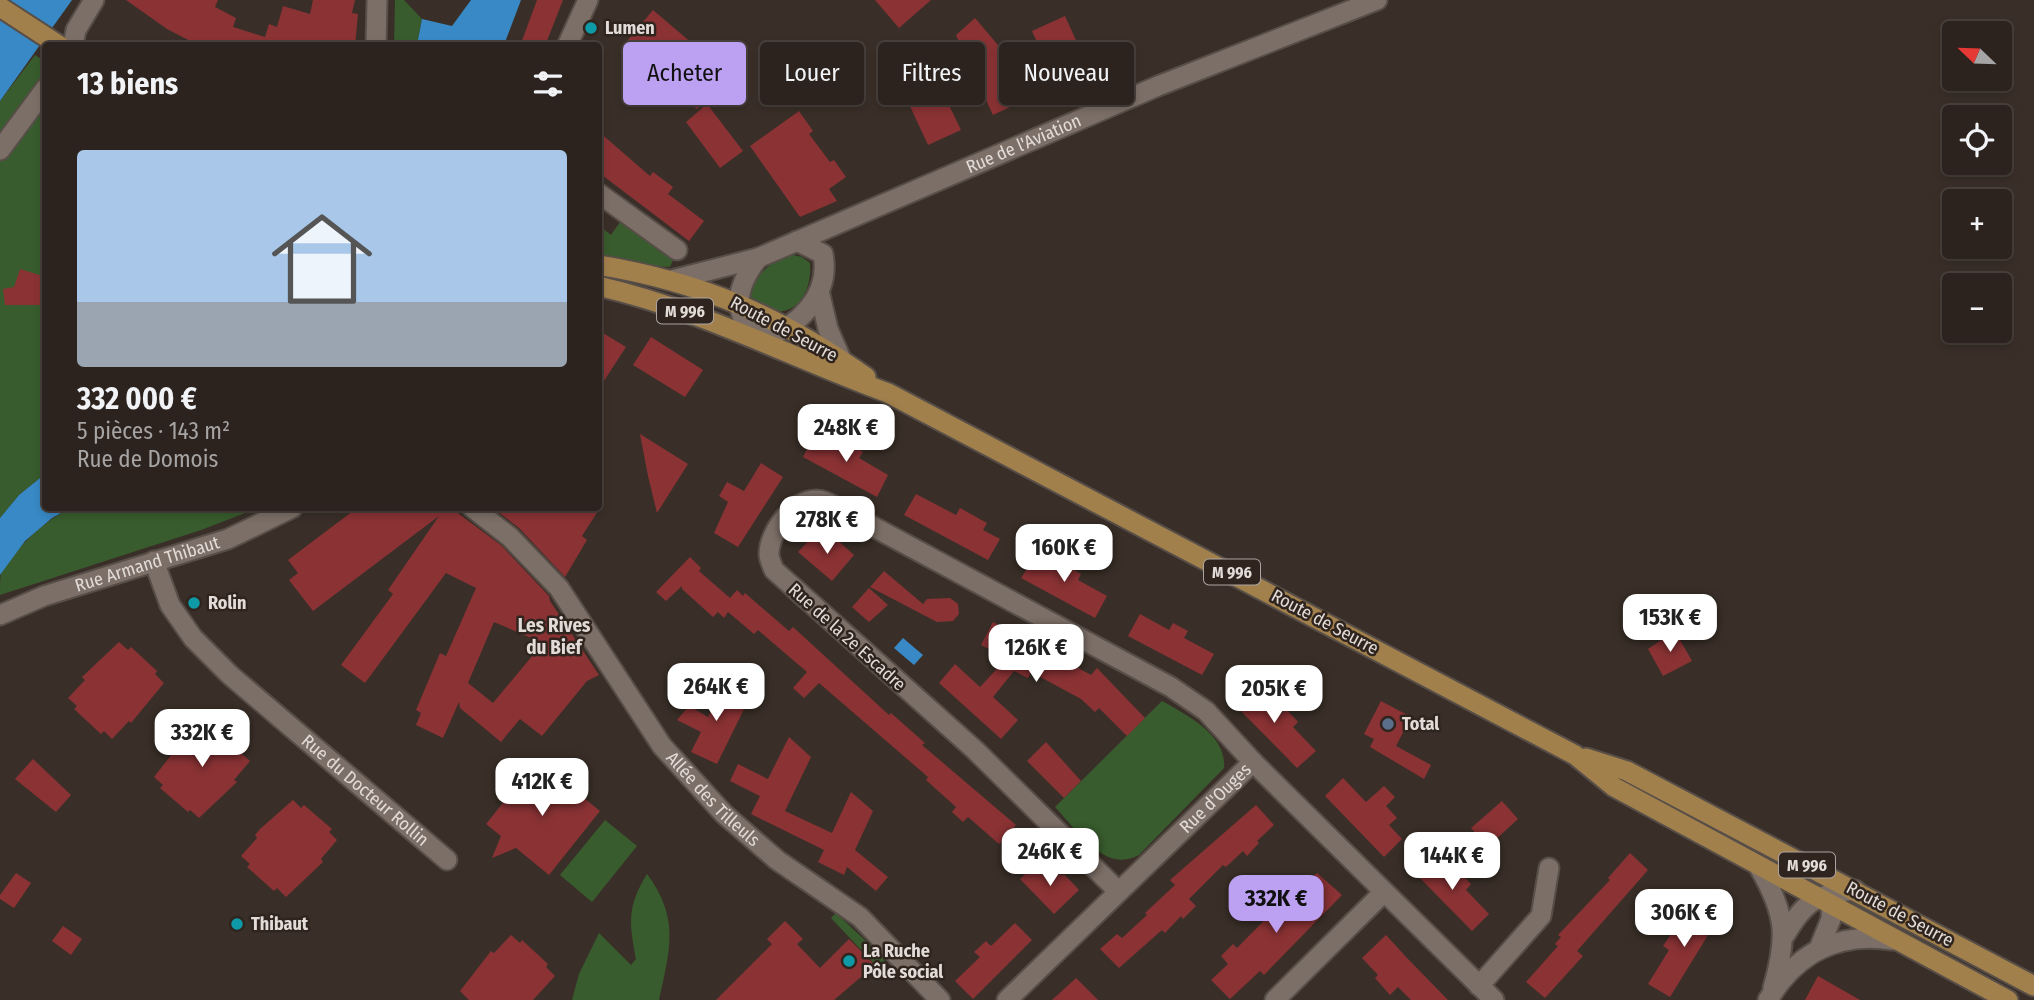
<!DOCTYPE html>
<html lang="fr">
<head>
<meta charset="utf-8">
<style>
  :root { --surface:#2c231e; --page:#342b27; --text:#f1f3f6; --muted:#a6a4a4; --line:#48403c; --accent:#bca0f2 }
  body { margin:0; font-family:"Fira Sans Condensed",sans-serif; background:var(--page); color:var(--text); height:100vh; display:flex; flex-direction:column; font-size:26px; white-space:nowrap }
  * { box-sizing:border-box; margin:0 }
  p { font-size:23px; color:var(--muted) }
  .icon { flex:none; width:38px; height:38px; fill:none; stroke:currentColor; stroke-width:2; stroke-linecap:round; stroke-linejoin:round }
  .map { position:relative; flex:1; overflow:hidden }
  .panel { position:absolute; left:42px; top:42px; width:560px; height:469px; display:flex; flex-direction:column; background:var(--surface); border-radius:7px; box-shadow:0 4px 10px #0003,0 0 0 2px var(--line) }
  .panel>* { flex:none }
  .banner { position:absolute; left:623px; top:42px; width:665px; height:63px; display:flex; gap:14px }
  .needle { width:46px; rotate:293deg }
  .controls { position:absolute; left:1942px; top:21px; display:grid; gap:14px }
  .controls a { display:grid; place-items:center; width:70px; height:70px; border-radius:7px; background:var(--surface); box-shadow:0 4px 10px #0003,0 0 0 2px var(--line); font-size:35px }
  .price { position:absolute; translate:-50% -60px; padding:0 16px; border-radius:14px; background:#fff; color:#222; font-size:23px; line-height:46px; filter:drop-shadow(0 2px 4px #0008) }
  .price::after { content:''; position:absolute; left:50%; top:42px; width:21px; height:16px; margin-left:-10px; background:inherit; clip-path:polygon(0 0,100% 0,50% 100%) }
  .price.current { background:var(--accent); color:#111 }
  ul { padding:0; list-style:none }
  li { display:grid; align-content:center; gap:14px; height:371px; padding:0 35px }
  li span { display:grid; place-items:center; height:217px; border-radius:7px; color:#555 }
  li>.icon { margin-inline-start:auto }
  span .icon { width:126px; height:126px; fill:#fffc; stroke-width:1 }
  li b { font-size:30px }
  h2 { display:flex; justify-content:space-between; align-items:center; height:84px; padding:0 35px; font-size:30px }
  .tag { padding:0 24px; border-radius:7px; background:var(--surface); box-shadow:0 4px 10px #0003,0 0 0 2px var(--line); font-size:24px; line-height:63px }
  .tag.current { background:var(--accent); color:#111 }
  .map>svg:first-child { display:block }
</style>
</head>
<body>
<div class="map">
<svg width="2034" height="1000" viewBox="0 0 2034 1000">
  <rect width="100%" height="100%" fill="#3a2f28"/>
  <!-- green -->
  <g fill="#385c2d">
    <polygon points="395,0 404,0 422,19 417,45 394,46"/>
    <polygon points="35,55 46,62 45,474 19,495 0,518 0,101"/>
    <polygon points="620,222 673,260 670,267 633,265 599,257 598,225 611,235"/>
    <path d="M 793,255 L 802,257 L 810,263 C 813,298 788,327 754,302 L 750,295 C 757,273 770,261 793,255 Z"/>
    <path d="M 70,508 L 258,508 L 201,530 L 0,595 C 0,589 0,578 1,573 C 18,545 42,523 70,508 Z"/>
    <path d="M 1162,701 C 1187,715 1227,735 1224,768 L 1139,855 C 1104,874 1077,830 1055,807 Z"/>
    <polygon points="605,820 637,846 592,902 560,875"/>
    <path d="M 647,874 C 680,918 670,950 659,1000 L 572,1000 L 579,974 L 599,933 L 631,965 L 636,959 C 629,922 627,907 647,874 Z"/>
    <polygon points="836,913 884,958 886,968 882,972 831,918"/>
  </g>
  <!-- water -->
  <g fill="#3889c5">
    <polygon points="0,0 72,0 0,101"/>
    <polygon points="471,0 521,0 504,45 417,45 422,19 452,26"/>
    <polygon points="45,474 46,508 70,508 52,518 25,541 0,575 0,518 19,495"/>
    <polygon points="903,638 923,655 914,665 894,648"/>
  </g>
  <!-- building -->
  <g fill="#8a3234" fill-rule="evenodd">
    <polygon points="126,0 218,0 215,7 236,18 233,27 265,37 269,24 277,27 283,6 310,14 313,0 355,0 352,13 358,14 355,46 200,46 167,29"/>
    <polygon points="537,0 563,0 545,46 520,46"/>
    <polygon points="875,0 931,0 899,28"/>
    <polygon points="653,10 727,73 697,109 623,46"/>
    <polygon points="1065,16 1090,71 1057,86 1032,31"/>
    <polygon points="975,18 1003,51 1025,100 993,115 956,35"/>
    <polygon points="935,76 961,130 928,145 903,91"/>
    <polygon points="707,104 743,151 720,168 686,122"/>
    <polygon points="799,111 813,131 809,134 830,162 834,160 846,177 829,189 837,201 800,217 750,146"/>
    <polygon points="598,131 650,176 653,172 673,187 668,194 704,221 689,241 598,172"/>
    <polygon points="20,269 46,277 46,305 5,305 3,289 14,287"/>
    <polygon points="598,330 626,347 598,390"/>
    <polygon points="651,337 703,370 685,397 633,365"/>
    <polygon points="640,434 688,464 657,513 648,476"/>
    <polygon points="814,435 831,444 836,436 855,446 863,452 859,458 888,475 877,497 803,457"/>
    <polygon points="761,463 783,477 738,547 714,533 728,502 719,496 727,482 744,491"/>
    <polygon points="916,494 956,515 960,508 987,523 983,530 1000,539 988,560 904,515"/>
    <path d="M 357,508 L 451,508 L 502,546 L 549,596 L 550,601 L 599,675 L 587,681 L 542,736 L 520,719 L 501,742 L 460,708 L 459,702 L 443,738 L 416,725 L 421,713 L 416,710 L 440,653 L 446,656 L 476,588 L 446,573 L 365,683 L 341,665 L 393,594 L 388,590 L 439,516 L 313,611 L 289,580 L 298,573 L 288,560 ZM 494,622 L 536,640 L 528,651 L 533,655 L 493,703 L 468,683 Z"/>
    <polygon points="500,508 600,508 582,536 587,540 565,577 519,528 497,511"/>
    <polygon points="815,534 828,546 835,538 854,555 832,581 798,552"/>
    <polygon points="1039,551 1081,574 1078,580 1107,596 1095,618 1021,578"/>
    <polygon points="690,557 701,568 699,571 730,598 737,590 743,596 745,593 789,631 793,627 889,715 891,713 925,743 922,745 1016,825 999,844 968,817 963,822 952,812 956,807 926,780 928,777 819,683 804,698 793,688 807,672 758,630 754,634 728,612 724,618 718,612 713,617 682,589 682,586 666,601 656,592"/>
    <polygon points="884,571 923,604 927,599 950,598 958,604 959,614 953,621 937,622 870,587"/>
    <polygon points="869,588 888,605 869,622 852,607"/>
    <polygon points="1140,614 1169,630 1173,623 1188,631 1184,638 1214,654 1202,675 1128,636"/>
    <polygon points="993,622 1091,675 1097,668 1145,718 1127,736 1099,708 1095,712 1081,699 1031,672 1028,678 1014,671 993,697 1018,720 1001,739 939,683 955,664 980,687 1007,658 981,645"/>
    <polygon points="1675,631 1692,661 1663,676 1648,649"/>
    <polygon points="119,642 128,650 131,647 157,671 155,674 164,683 131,723 129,721 112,739 104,731 101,734 74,709 77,706 68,698 85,680 82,677"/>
    <polygon points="725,681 748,701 717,764 691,752 701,732 677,720 689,706 708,717"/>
    <polygon points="1251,683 1281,714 1286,709 1298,722 1293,727 1316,751 1297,768 1232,702"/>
    <polygon points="1381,701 1411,717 1396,746 1431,765 1424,779 1370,747 1374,739 1364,734"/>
    <polygon points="206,721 215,729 218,726 244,750 241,753 250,761 234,780 237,782 199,818 190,810 188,812 160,788 163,785 154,777 179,745"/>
    <polygon points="789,737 811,757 785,811 832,833 851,792 873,811 855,850 888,877 876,891 847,867 844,875 818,862 824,850 751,814 760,796 730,781 738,764 768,779"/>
    <polygon points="1046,742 1081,781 1064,798 1027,761"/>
    <polygon points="33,759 71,795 56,812 15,779"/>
    <polygon points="537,760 600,811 549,875 516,848 492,858 501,836 486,824"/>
    <polygon points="1343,778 1366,802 1384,786 1395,797 1386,806 1397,818 1389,825 1402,839 1384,857 1325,796"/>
    <polygon points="293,800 301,808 304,805 332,829 329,832 337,840 321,859 323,862 286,897 277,888 274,891 247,867 250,864 241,856 257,838 255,835 260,829"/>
    <polygon points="1502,801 1518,819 1494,841 1492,838 1485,844 1471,828"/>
    <polygon points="1256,805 1274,825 1257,841 1259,843 1247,856 1243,851 1226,867 1223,865 1189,899 1196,906 1183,919 1181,916 1165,933 1162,930 1119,968 1100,949 1117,934 1122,938 1147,915 1145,913 1175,885 1170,880"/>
    <polygon points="1630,853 1648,870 1577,951 1583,956 1545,998 1526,982 1558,946 1555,944 1561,937 1558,935 1610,880 1608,878"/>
    <polygon points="1431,854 1455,878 1460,873 1471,884 1466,890 1489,914 1472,931 1413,871"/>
    <polygon points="1036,864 1050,874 1065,875 1079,890 1054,914 1020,879"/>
    <polygon points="16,873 31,883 14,908 0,899 0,895"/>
    <polygon points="1317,873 1342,895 1264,975 1260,971 1230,999 1211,980 1228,964 1221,956 1233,944 1237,948 1293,891 1295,893"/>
    <polygon points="1700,901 1721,914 1670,997 1648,984 1669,950 1663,946 1673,931 1679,934"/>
    <polygon points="785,921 803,939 797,944 820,968 849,939 875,965 834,1000 716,1000 772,944 767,939"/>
    <polygon points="1015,923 1032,940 973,999 955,981 980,957 974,952 986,941 991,946"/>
    <polygon points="63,926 82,939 71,955 52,941"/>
    <polygon points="511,935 520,943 522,940 548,964 546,967 555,976 533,1000 469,1000 460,991 491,951 494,953"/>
    <polygon points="1386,935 1408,959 1448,1000 1411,1000 1398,987 1390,995 1375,978 1378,975 1362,958"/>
    <polygon points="1818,976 1860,1000 1805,1000"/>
    <polygon points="1076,978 1098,1000 1052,1000"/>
  </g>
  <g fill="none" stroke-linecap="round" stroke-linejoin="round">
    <!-- minor casing -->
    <g stroke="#574e48" stroke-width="23">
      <g id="minor">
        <polyline points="73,46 76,30 94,0"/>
        <polyline points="376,46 377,0"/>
        <polyline points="567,46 588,0"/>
        <polyline points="0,150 46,88"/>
        <polyline points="598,193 677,250"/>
        <path id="s1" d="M 473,508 L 510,537 L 559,588 L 662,746 L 724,814 L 777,860 L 860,917 L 940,1000"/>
        <path id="s2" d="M 154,561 L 170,605 L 193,638 L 230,675 L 447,860"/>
        <path id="s3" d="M 0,615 L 44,596 L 228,539 L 292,508"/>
        <path d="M 1759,867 C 1786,914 1788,936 1773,988"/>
        <path d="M 1118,891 L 975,750 L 774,570 C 772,565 769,559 769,554 C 769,532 794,498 818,500 C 826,500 837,508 844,511 L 1171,687 L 1206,711 L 1253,762"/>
        <path d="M 1785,935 C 1805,901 1816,894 1855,890"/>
        <polyline points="1820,946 1831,919 1832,890"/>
        <polyline points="1479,986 1541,916 1549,868"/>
        <path id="s4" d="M 1007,1000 L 1253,762 L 1494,1000"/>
        <polyline points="1275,1000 1384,892"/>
        <path d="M 1768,1000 C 1797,952 1838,932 1892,940"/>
      </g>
    </g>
    <!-- tertiary casing -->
    <g stroke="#574e48" stroke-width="23">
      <g id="tertiary">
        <path d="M 758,258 C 736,287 730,312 759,339 C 798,329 831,295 823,254 L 797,241"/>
        <path id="s5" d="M 672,280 L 758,258 L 1158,86 L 1377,0"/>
        <polyline points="820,295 828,329 841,359"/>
      </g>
    </g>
    <!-- primary casing -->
    <g stroke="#574e48" stroke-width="23">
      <g id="primary">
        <polyline points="0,7 60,46"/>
        <path d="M 598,265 C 702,282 780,316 866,377"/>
        <path d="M 598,286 C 702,310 790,357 888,393 L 1575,755 L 1614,787 L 2008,1000"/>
        <polyline points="1586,758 1627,771 2034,986"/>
      </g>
    </g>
    <!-- minor -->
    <use href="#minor" stroke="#7c6f67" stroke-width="19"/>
    <!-- tertiary -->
    <use href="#tertiary" stroke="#7c6f67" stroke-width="19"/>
    <!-- primary -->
    <use href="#primary" stroke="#a2804c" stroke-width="19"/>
  </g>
  <!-- markers -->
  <g fill="#0f9aa8" stroke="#2f251e" stroke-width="2.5">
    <circle cx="591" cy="28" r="7"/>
    <circle cx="194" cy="603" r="7"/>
    <circle cx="237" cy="924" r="7"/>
    <circle cx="849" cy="961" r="7"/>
  </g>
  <circle fill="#5c6f8a" stroke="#2f251e" stroke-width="2.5" cx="1388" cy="724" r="7"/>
  <g text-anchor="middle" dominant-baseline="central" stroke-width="5" stroke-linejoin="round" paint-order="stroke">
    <!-- shield labels -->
    <g fill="#2f251e" stroke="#aca4a0" stroke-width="2">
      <rect x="657" y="298.5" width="56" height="25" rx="5"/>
      <rect x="1204" y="559.5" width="56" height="25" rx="5"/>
      <rect x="1779" y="852.5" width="56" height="25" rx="5"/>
    </g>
    <g font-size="16" font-weight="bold" fill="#e2dbd7">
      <text x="685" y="311">M 996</text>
      <text x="1232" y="572">M 996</text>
      <text x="1807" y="865">M 996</text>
    </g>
    <!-- poi labels -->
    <g font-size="18" font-weight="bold" fill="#e2dbd7" stroke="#2f251e" text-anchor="start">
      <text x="605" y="28">Lumen</text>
      <text x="208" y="603">Rolin</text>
      <text x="1402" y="724">Total</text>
      <text x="251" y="924">Thibaut</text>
      <text x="863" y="951">La Ruche<tspan x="863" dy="21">Pôle social</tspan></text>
    </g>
    <!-- street labels -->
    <g font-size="18" fill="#e2dbd7" stroke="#2f251e">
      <text stroke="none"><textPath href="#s5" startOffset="378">Rue de l'Aviation</textPath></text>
      <text transform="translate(784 329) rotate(28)">Route de Seurre</text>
      <text stroke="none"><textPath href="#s3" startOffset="156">Rue Armand Thibaut</textPath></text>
      <text transform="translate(1325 622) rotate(28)">Route de Seurre</text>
      <text transform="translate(847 637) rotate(42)">Rue de la 2e Escadre</text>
      <text stroke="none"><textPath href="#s2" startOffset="317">Rue du Docteur Rollin</textPath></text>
      <text stroke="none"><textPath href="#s1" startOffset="380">Allée des Tilleuls</textPath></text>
      <text stroke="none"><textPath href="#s4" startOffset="290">Rue d'Ouges</textPath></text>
      <text transform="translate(1900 914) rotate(28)">Route de Seurre</text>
    </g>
    <!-- neighbourhood labels -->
    <g font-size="19" font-weight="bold" fill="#e2dbd7" stroke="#2f251e">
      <text x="554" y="625">Les Rives<tspan x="554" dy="22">du Bief</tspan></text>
    </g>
  </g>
</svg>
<div class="controls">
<a><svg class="needle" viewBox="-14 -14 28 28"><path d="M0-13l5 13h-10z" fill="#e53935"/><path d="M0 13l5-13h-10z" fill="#a6a4a4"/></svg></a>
<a><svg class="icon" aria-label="locate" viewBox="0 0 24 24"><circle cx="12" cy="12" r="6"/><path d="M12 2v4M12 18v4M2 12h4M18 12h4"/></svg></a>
<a>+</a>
<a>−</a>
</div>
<b class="price" style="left:846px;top:464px">248K €</b>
<b class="price" style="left:827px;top:556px">278K €</b>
<b class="price" style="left:1064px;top:584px">160K €</b>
<b class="price" style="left:1670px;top:654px">153K €</b>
<b class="price" style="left:1036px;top:684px">126K €</b>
<b class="price" style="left:716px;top:723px">264K €</b>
<b class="price" style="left:1274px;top:725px">205K €</b>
<b class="price" style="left:202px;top:769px">332K €</b>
<b class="price" style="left:542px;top:818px">412K €</b>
<b class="price" style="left:1050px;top:888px">246K €</b>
<b class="price" style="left:1452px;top:892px">144K €</b>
<b class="price current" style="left:1276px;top:935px">332K €</b>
<b class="price" style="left:1684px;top:949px">306K €</b>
<div class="banner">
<a class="tag current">Acheter</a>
<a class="tag">Louer</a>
<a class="tag">Filtres</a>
<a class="tag">Nouveau</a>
</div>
<section class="panel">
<h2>13 biens<svg class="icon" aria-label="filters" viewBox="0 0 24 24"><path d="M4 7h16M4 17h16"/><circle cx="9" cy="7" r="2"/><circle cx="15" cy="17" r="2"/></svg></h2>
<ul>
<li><span style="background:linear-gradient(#a9c7e8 70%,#9aa5b1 0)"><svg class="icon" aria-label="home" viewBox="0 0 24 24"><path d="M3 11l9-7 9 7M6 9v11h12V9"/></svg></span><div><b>332 000 €</b><p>5 pièces · 143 m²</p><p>Rue de Domois</p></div></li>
</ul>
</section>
</div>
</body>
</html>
